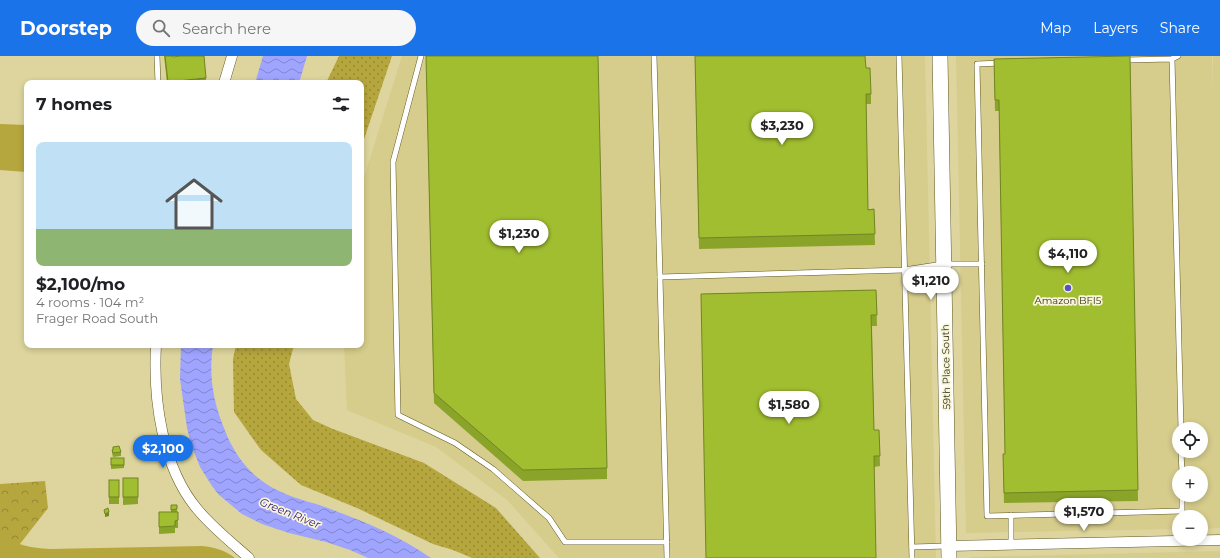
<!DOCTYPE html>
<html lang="en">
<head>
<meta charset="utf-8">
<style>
  :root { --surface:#fff; --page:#f6f6f6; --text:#202124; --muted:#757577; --line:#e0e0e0; --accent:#1a73e8 }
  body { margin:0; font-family:Montserrat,sans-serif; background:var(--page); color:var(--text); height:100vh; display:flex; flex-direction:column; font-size:15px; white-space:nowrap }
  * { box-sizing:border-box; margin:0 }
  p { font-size:13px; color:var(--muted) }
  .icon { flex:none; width:22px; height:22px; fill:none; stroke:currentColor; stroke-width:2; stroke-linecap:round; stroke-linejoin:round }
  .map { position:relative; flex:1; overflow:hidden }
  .panel { position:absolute; left:24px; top:24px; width:340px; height:268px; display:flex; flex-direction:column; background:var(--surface); border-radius:8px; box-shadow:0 2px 6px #0003 }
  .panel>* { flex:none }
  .tools { position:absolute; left:1172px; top:366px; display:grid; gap:8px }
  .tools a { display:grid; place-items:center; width:36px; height:36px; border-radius:50%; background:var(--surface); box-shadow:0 2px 6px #0003; font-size:20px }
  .price { position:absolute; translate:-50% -34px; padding:0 9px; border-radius:14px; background:#fff; color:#222; font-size:13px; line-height:26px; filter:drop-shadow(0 1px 2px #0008) }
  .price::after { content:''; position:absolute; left:50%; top:24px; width:12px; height:9px; margin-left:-6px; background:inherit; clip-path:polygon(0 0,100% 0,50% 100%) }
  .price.on { background:var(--accent); color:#fff }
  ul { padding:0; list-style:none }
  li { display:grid; align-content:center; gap:8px; height:212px; padding:0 12px }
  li+li { border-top:1px solid var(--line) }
  li span { display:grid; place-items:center; height:124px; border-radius:8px; color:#555 }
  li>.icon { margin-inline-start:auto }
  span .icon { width:72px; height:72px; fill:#fffc; stroke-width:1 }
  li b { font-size:17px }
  h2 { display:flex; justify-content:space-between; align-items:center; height:48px; padding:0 12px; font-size:17px }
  header { display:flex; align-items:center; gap:24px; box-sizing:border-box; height:56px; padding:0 20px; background:var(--accent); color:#fff }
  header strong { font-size:19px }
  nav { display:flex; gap:22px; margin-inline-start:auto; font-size:14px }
  .search { width:280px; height:36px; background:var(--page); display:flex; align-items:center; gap:10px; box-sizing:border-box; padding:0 14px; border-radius:22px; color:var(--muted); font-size:15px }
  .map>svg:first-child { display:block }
</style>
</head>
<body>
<header>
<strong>Doorstep</strong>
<div class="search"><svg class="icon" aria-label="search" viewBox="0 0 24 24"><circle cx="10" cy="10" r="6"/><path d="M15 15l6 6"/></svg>Search here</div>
<nav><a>Map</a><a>Layers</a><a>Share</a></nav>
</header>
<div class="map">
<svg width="1220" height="502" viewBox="0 0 1220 502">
  <defs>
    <pattern id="grass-dots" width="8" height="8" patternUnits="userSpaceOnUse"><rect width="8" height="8" fill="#b6a63e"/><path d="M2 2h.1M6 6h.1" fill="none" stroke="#958833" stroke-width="1.8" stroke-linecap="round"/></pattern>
    <pattern id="forest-crowns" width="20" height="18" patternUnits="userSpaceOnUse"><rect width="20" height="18" fill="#b6a63e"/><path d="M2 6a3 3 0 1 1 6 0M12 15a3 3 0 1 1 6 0" fill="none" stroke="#958833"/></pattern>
    <pattern id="water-waves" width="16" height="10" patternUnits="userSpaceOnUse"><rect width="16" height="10" fill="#9fa4ff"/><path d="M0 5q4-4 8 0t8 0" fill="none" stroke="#8286ce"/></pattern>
  </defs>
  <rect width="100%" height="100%" fill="#ddd59d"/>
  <!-- built -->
  <g fill="#d6cc8c" fill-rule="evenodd">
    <polygon points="402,0 925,0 936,502 559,502 507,444 436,391 347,354 344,289 361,289 361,131"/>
    <path d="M 956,0 L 1212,0 L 1213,40 L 1213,0 L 1220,0 L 1220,472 L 1201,473 L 1201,461 L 1179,461 L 1179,473 L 966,477 ZM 1179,373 L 1201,373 L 1201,395 L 1179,395 ZM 1179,417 L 1201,417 L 1201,439 L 1179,439 Z"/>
    <polygon points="1220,495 1220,502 970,502 971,501"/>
  </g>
  <!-- grass -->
  <g fill="url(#grass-dots)">
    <polygon points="339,0 392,0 361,92 361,27 326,27"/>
    <polygon points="236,289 294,289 289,308 296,343 313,364 333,373 424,407 496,452 540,502 472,502 453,494 433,488 357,452 301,429 261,394 234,356 233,303"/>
  </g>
  <!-- forest -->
  <polygon fill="url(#forest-crowns)" points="45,425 48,452 9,502 0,502 0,428"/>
  <!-- green -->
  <g fill="#b6a63e">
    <polygon points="0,68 27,69 26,116 0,114"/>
    <path d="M 0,478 C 15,489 31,492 50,493 L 202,490 C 214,491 225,494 235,502 L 0,502 Z"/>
  </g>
  <!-- water -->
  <g fill="url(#water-waves)">
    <polygon points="263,0 307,0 299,27 255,27"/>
    <path d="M 181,289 L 213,289 C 209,317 212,340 222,367 C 233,398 250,422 281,436 C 298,444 316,447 333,454 C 368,467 401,481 431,502 L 368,502 L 350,494 L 326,486 L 289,477 L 262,468 L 242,458 L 219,439 L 212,430 L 200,411 L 191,388 L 187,372 L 180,323 Z"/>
  </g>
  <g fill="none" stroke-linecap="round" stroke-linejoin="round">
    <!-- lane casing -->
    <g stroke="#605823" stroke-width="6">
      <g id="lane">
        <polyline points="157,0 158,27"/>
        <polyline points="421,0 393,106 398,359 455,387 493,413 549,462 565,486 667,486"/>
        <polyline points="654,0 660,221"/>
        <polyline points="899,0 912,502"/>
        <polyline points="1172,3 1178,0"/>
        <polyline points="1125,4 1172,3 1181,373"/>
        <polyline points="1001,7 977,8 987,460 1182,455"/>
        <polyline points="1181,395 1182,417"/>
        <polyline points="1182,439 1182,461"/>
        <polyline points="1011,459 1011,488"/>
        <polyline points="912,491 947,490"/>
        <polyline points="667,502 660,221 904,214 943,208 982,208"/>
      </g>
    </g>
    <!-- street casing -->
    <g stroke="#605823" stroke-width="11">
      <g id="street">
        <polyline points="224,27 232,0"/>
        <path d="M 156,289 C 153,343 162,412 198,454 C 213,472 232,487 249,502"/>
        <polyline points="949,490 1220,484"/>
      </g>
    </g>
    <!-- secondary casing -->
    <g stroke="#605823" stroke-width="16">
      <polyline id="secondary" points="940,0 949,502"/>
    </g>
    <!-- lane -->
    <use href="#lane" stroke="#fff" stroke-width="5"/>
    <!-- street -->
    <use href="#street" stroke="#fff" stroke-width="10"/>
    <!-- secondary -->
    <use href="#secondary" stroke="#fff" stroke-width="15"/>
  </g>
  <!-- wall -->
  <g fill="#8aa329">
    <polygon points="164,0 172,0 173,1 206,22 206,27 167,27"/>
    <polygon points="426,0 607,412 607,423 523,425 434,347"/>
    <polygon points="695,0 866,12 871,38 871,48 866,48 868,154 874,153 875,189 699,193"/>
    <polygon points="1130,0 1138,445 1004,447 1003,398 1005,398 999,55 995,55 994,3"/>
    <polygon points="876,234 877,270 872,270 874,374 879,374 880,410 874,411 701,238"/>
    <polygon points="113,391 121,396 121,400 113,401 112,397"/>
    <polygon points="111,402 124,402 124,412 111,413"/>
    <polygon points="123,422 138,422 138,448 123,449"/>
    <rect x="109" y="424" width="10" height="24"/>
    <polygon points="171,449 177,449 177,456 178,456 178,472 175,472 175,477 159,478 159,456 171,456"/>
  </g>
  <!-- shaded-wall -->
  <polygon fill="#718522" points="109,456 109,460 105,461 105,458"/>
  <!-- building -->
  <g fill="#a1be30" stroke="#718522">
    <polygon points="165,0 172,0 173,1 180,0 204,0 206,22 168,26"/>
    <polygon points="426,0 598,0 607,412 523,414 434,337"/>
    <polygon points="695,0 865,0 866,12 870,12 871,38 866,38 868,154 874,153 875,178 699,182"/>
    <polygon points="1130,0 1138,434 1004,437 1003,398 1005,398 999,44 995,44 994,3"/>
    <polygon points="200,24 201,27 178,27"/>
    <polygon points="121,25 128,27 121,27"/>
    <polygon points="876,234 877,259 871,259 874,374 879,374 880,400 874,400 876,502 706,502 701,238"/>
    <polygon points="119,390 121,396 113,397 112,394 113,394 113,391"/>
    <rect x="111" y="402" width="13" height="7"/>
    <rect x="123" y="422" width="15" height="19"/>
    <rect x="109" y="424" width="10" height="17"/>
    <polygon points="171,449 177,449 177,453 171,454"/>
    <polygon points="108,452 109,456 105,458 104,454"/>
    <polygon points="159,456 178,456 178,464 175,465 175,470 159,471"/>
  </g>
  <!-- markers -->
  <circle fill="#5850c7" stroke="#f9f5d9" stroke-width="1.5" cx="1068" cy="232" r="4"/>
  <g text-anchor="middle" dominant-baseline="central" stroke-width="3.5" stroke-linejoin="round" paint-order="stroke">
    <!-- poi labels -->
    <g font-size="10" fill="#34311b" stroke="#f9f5d9">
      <text x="1068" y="244">Amazon BFI5</text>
    </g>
    <!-- street labels -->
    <g font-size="10" fill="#34311b" stroke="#f9f5d9">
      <text transform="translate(946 311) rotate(-91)">59th Place South</text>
    </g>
    <!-- water labels -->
    <g font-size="11" font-style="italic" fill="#291679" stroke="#f9f5d9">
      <text transform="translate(290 457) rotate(22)">Green River</text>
    </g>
  </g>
</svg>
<div class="tools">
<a><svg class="icon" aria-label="locate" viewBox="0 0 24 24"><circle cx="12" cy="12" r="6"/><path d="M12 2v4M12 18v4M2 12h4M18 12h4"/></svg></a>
<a>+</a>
<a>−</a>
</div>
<b class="price" style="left:782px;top:90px">$3,230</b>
<b class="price" style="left:519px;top:198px">$1,230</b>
<b class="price" style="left:1068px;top:218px">$4,110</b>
<b class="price" style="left:931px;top:245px">$1,210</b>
<b class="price" style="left:789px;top:369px">$1,580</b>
<b class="price on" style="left:163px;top:413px">$2,100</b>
<b class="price" style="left:1084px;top:476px">$1,570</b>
<section class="panel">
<h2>7 homes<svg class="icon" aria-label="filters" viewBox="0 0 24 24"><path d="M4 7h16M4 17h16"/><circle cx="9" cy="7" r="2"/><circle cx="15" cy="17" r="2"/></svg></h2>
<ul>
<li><span style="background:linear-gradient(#bfe0f5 70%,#8fb573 0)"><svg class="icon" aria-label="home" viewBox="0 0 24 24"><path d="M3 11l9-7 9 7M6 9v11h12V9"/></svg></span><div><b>$2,100/mo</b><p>4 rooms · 104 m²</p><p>Frager Road South</p></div></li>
</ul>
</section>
</div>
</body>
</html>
